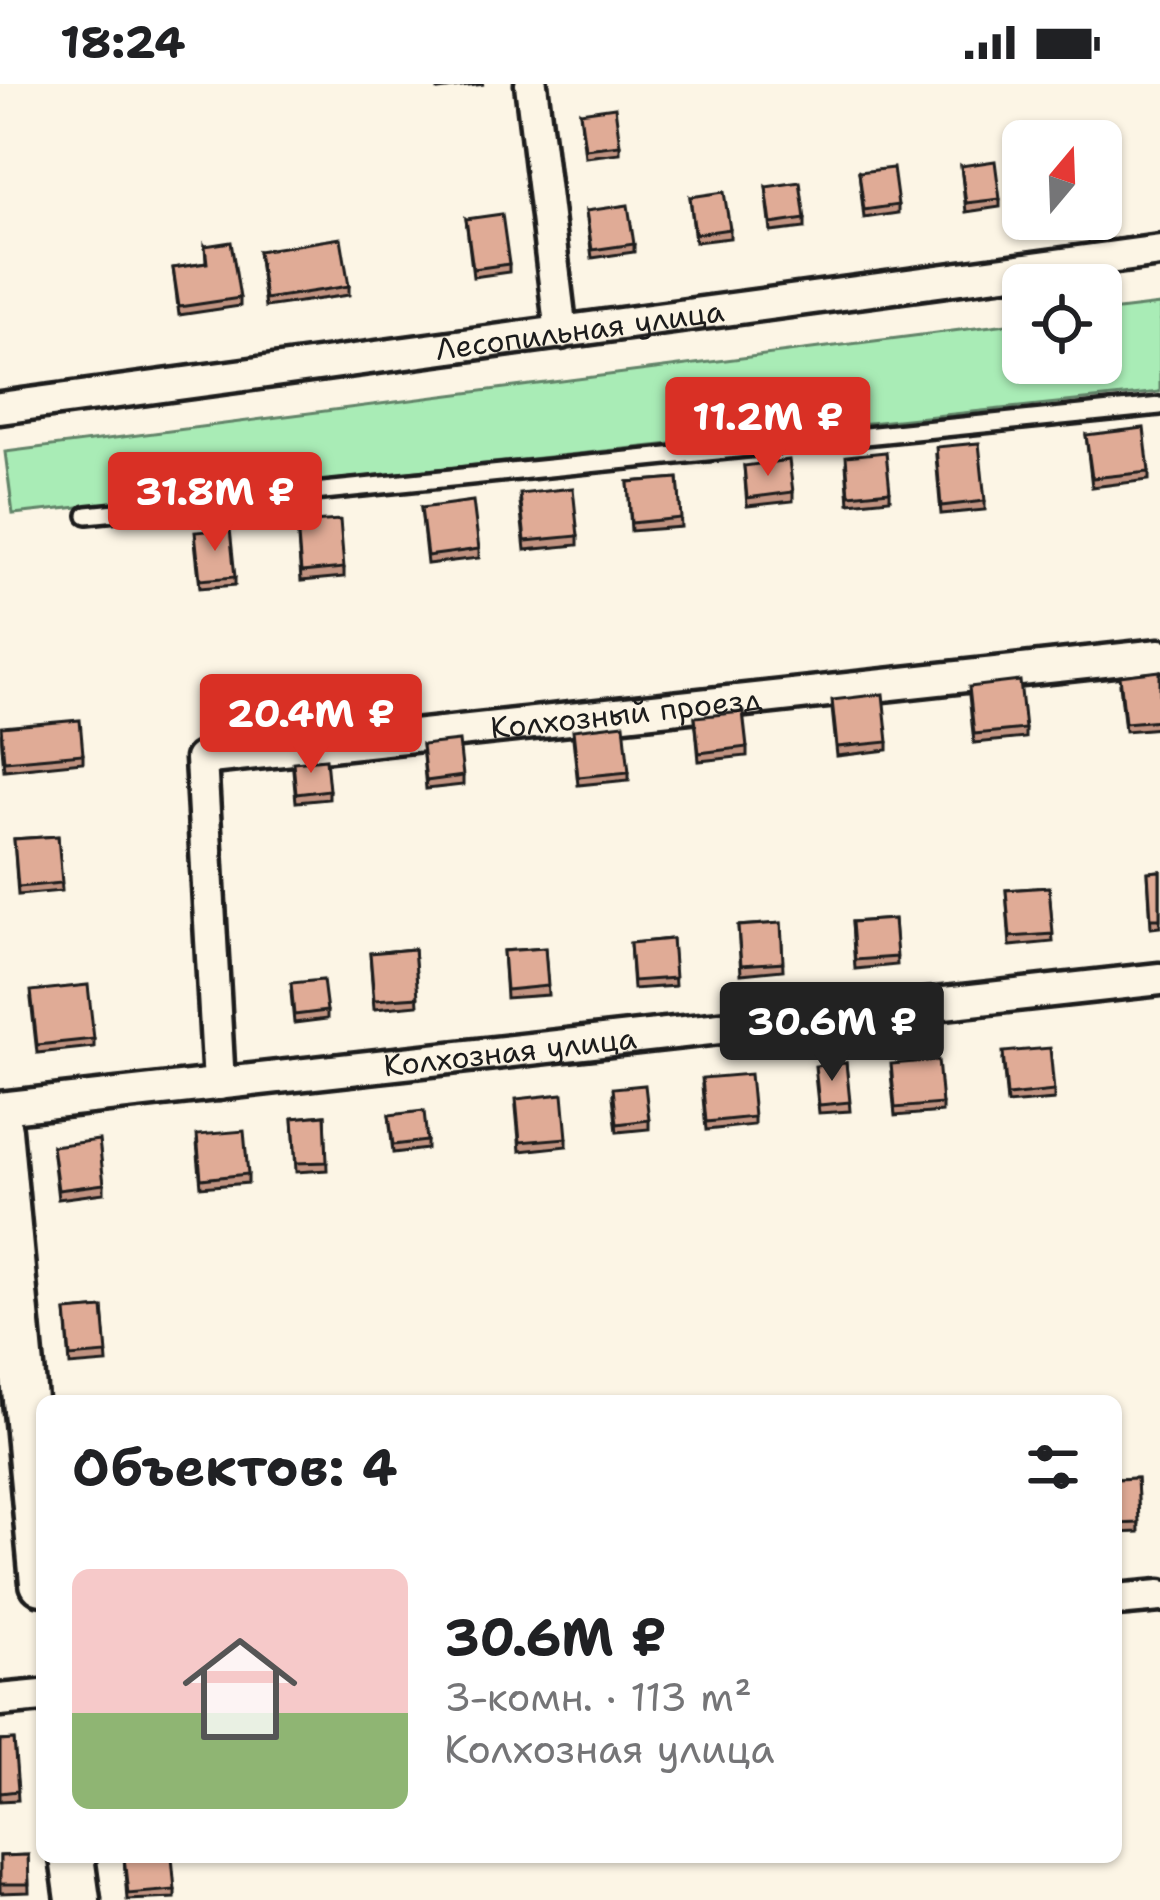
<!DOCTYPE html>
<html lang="ru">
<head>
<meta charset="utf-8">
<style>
  :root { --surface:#fff; --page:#f2f2f2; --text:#202124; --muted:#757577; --accent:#d93025 }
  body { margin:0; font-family:"Shantell Sans",sans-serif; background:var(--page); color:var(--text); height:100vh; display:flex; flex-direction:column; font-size:45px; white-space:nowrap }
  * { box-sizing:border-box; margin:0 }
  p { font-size:39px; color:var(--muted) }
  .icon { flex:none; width:66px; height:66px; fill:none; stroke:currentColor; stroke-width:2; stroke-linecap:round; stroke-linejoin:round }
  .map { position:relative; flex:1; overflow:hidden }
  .sheet { position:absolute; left:36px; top:1311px; width:1086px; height:468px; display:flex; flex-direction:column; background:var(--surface); border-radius:18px; box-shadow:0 3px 9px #0004 }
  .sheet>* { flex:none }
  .needle { width:78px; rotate:19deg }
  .controls { position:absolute; left:1002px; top:36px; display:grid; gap:24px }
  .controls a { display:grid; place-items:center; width:120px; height:120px; border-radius:18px; background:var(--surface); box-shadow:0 3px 9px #0004; font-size:60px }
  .price { position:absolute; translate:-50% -102px; padding:0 27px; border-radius:12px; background:var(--accent); color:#fff; font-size:39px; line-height:78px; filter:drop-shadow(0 3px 6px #0008) }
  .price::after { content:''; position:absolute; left:50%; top:72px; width:36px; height:27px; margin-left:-18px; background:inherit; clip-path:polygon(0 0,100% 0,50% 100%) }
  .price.on { background:#222; color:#fff }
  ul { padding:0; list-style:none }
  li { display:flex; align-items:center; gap:36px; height:300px; padding:0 36px }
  li span { display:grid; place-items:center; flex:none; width:336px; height:240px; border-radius:18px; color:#555 }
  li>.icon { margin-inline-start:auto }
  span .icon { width:144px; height:144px; fill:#fffc; stroke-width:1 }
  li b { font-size:51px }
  h2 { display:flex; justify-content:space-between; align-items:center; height:144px; padding:0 36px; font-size:51px }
  .status { display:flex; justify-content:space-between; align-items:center; height:84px; padding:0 60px; background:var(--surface); direction:ltr }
  .status svg { height:33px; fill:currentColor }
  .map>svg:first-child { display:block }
</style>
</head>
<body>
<div class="status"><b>18:24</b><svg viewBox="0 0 49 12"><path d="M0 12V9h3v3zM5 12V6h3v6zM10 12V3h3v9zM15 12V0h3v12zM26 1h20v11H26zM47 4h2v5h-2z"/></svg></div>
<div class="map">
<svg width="1160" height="1816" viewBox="0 0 1160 1816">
  <rect width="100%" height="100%" fill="#fcf5e5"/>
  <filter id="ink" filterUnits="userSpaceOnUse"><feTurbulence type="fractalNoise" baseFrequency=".00833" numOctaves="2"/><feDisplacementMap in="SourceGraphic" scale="24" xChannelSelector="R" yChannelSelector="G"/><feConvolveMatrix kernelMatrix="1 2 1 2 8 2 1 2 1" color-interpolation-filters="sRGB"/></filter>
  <g filter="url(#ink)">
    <!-- green -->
    <polygon fill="#a9ecb6" stroke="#628469" stroke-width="3" points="1160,221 1160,308 13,430 5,368 1023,238 1023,279 1101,279 1101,228"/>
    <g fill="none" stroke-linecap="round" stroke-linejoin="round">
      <!-- lane casing -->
      <g stroke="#1c1c1c" stroke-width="24">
        <polyline id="lane" points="87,431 1160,322"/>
      </g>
      <!-- street casing -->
      <g stroke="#1c1c1c" stroke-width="39">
        <g id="street">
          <polyline points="531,0 561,249"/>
          <path id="s1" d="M 0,324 L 1160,167"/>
          <path id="s2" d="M 219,1000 L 201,675 L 1160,571"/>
          <path id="s3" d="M 0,1024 L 1160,895"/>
          <polyline points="1116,1516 1160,1512"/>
          <polyline points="0,1616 42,1612"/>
        </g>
      </g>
      <!-- secondary casing -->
      <g stroke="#1c1c1c" stroke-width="51">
        <g id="secondary">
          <polyline points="0,1046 42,1499"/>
          <polyline points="72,1773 78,1816"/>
        </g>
      </g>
      <!-- lane -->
      <use href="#lane" stroke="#fcf5e5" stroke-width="15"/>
      <!-- street -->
      <use href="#street" stroke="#fcf5e5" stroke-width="30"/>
      <!-- secondary -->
      <use href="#secondary" stroke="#fcf5e5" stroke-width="42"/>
    </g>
    <!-- wall -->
    <g fill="#c19381" stroke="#1c1c1c" stroke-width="3">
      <polygon points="437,0 484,0 438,6"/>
      <polygon points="580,28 620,61 620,69 585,73"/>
      <polygon points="1101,57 1107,91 1107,100 1101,100"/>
      <polygon points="961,82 1000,115 1000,123 966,128"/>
      <polygon points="859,88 898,121 898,129 864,134"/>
      <polygon points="766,103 805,135 805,144 771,148"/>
      <polygon points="690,113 730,145 730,154 695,158"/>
      <polygon points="586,127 634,160 634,168 592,174"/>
      <polygon points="466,135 509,180 509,188 473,193"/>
      <polygon points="205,162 240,214 240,222 179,231 173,184 206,179"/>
      <polygon points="258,167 349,202 349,211 265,223"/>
      <polygon points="1086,351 1149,388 1149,396 1092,403"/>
      <polygon points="936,372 985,417 985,426 941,430"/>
      <polygon points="846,381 890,407 890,415 849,419"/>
      <polygon points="744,382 793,408 793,417 747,422"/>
      <polygon points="678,394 681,443 631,447 628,398"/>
      <polygon points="520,418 578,452 578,461 525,466"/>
      <polygon points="421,424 479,465 479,474 427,480"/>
      <polygon points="297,439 344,484 344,493 301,497"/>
      <polygon points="195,457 235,493 235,501 200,504"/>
      <polygon points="1160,587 1160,644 1125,647 1120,600"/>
      <polygon points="969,611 1025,645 1025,654 974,659"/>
      <polygon points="832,624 888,658 888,666 837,672"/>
      <polygon points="695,633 747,663 747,672 699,677"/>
      <polygon points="1,651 83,670 83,678 4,686"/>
      <polygon points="573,654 629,688 629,696 578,701"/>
      <polygon points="422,661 463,692 463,701 426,705"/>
      <polygon points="293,686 329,706 329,715 296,718"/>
      <polygon points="58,752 62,807 18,811 14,755"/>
      <polygon points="1160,787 1160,843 1151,844 1148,788"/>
      <polygon points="1049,803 1053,858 1010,862 1006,806"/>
      <polygon points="894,835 897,881 855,885 852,838"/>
      <polygon points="781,839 783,886 741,890 738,842"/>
      <polygon points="672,855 675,902 633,905 630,859"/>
      <polygon points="545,864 548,911 506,914 503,867"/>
      <polygon points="414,865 418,921 374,925 370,869"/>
      <polygon points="291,908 327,927 327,935 294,939"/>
      <polygon points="31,915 94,955 94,963 37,969"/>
      <polygon points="1003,976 1054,1007 1054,1016 1007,1020"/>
      <polygon points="846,979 850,1027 819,1029 815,991"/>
      <polygon points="891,989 942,1020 942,1028 895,1032"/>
      <polygon points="702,1002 754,1033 754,1041 706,1046"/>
      <polygon points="613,1012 649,1036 649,1045 617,1048"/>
      <polygon points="516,1023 567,1054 567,1062 520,1067"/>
      <polygon points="325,1031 327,1086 296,1088 293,1034"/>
      <polygon points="389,1031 427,1057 427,1065 393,1069"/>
      <polygon points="197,1059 248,1090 248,1099 201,1103"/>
      <polygon points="52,1062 104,1100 104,1109 58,1115"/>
      <polygon points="103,1224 107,1279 70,1282 66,1227"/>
      <polygon points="1137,1394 1139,1448 1116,1449 1116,1395"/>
      <polygon points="14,1656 18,1716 0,1717 0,1657"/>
      <polygon points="28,1771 29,1808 0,1809 0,1772"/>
      <polygon points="124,1773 175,1806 175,1814 127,1816"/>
    </g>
    <!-- building -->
    <g fill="#e0ab96" stroke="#1c1c1c" stroke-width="3">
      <polygon points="615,23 620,61 585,65 580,28"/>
      <polygon points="1102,54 1107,91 1101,92 1101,57 1080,57"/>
      <polygon points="995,77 1000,115 966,119 961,82"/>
      <polygon points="893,84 898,121 864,126 859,88"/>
      <polygon points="800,98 805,135 771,140 766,103"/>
      <polygon points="724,108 730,145 695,150 690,113"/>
      <polygon points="628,121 634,160 592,166 586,127"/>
      <polygon points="502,130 509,180 473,185 466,135"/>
      <polygon points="341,154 349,202 265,215 258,167"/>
      <polygon points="231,158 240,214 179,223 173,184 207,179 205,162"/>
      <polygon points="1144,344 1149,388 1092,394 1086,351"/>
      <polygon points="979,359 985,417 941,422 936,363"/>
      <polygon points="886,368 890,407 849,411 846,372"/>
      <polygon points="789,376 793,408 747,414 744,382"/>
      <polygon points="678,394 681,434 631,439 628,398"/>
      <polygon points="573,404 578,452 525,457 520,410"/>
      <polygon points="473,417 479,465 427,472 421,424"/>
      <polygon points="340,436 344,484 301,488 297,439"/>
      <polygon points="230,445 235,493 200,496 195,448"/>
      <polygon points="1160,587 1160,636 1125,639 1120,592"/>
      <polygon points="1020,597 1025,645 974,650 969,603"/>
      <polygon points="883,610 888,658 837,663 832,616"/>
      <polygon points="743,628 747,663 699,669 695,633"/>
      <polygon points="80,636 83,670 4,677 1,643"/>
      <polygon points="624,640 629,688 578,693 573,646"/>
      <polygon points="459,657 463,692 426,697 422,661"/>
      <polygon points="326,675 329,706 296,710 293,678"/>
      <polygon points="58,752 62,799 18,803 14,755"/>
      <polygon points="1160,787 1160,835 1151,835 1148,788"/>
      <polygon points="1049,803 1053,850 1010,853 1006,806"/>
      <polygon points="894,835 897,873 855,876 852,838"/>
      <polygon points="781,839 783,878 741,881 738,842"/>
      <polygon points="672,855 675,894 633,897 630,859"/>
      <polygon points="545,864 548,902 506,906 503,867"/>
      <polygon points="414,865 418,913 374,916 370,869"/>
      <polygon points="323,896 327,927 294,931 291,899"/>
      <polygon points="88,901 94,955 37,961 31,907"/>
      <polygon points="1050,964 1054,1007 1007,1012 1003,968"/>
      <polygon points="938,976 942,1020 895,1024 891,980"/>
      <polygon points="846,979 850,1018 819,1021 815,982"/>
      <polygon points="750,990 754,1033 706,1038 702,994"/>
      <polygon points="645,1001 649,1036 617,1040 613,1004"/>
      <polygon points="563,1010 567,1054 520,1058 516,1015"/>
      <polygon points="424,1027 427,1057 393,1061 389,1031"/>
      <polygon points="325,1031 327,1078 296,1079 293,1034"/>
      <polygon points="244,1047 248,1090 201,1095 197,1051"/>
      <polygon points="99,1056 104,1100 58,1106 52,1062"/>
      <polygon points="103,1224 107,1270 70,1273 66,1227"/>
      <polygon points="1137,1394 1139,1439 1116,1440 1116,1395"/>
      <polygon points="14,1656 18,1707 0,1709 0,1657"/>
      <polygon points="28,1771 29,1800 0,1800 0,1772"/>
      <polygon points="124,1773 172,1773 175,1806 128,1810"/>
    </g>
  </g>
  <g text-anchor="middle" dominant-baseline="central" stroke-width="9" stroke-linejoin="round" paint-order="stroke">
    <!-- street labels -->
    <g font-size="30" fill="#1c1c1c" stroke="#fcf5e5">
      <text stroke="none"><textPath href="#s1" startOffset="585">Лесопильная улица</textPath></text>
      <text stroke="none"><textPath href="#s2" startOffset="753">Колхозный проезд</textPath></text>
      <text stroke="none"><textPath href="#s3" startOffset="513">Колхозная улица</textPath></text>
    </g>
  </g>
</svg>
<div class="controls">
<a><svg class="needle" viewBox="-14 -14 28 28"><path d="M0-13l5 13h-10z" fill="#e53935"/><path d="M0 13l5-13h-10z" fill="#757577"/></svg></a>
<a><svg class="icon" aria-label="locate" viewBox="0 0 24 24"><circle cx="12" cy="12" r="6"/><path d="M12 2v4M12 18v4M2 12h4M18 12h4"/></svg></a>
</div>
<b class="price" style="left:768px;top:395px">11.2M ₽</b>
<b class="price" style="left:215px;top:470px">31.8M ₽</b>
<b class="price" style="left:311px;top:692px">20.4M ₽</b>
<b class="price on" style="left:832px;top:1000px">30.6M ₽</b>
<section class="sheet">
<h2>Объектов: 4<svg class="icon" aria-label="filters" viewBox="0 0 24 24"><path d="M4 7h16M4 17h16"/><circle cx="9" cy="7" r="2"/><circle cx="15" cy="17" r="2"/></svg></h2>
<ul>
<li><span style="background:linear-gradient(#f6c9c9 60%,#8fb573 0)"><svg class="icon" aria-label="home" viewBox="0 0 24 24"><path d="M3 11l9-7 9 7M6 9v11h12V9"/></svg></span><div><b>30.6M ₽</b><p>3-комн. · 113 m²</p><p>Колхозная улица</p></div></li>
</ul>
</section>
</div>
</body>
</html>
